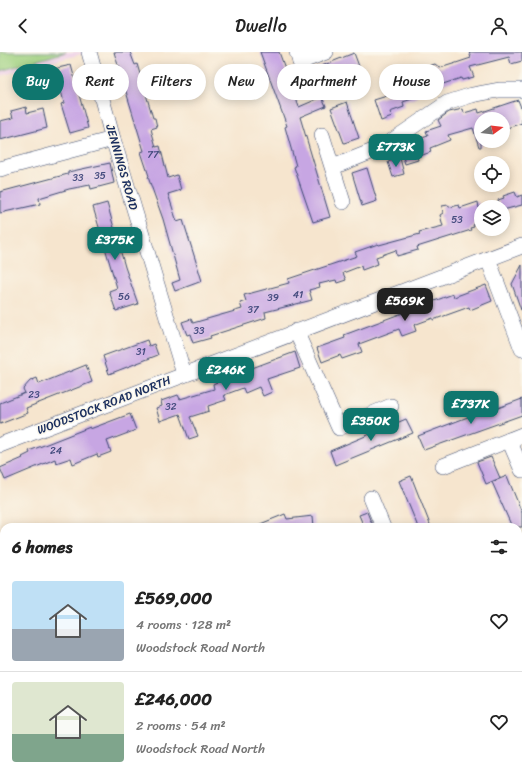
<!DOCTYPE html>
<html lang="en">
<head>
<meta charset="utf-8">
<style>
  :root { --surface:#fff; --page:#f6f6f6; --text:#222; --muted:#767676; --line:#e0e0e0; --accent:#0f766e }
  body { margin:0; font-family:Sriracha,sans-serif; background:var(--page); color:var(--text); height:100vh; display:flex; flex-direction:column; font-size:15px; white-space:nowrap }
  * { box-sizing:border-box; margin:0 }
  p { font-size:13px; color:var(--muted) }
  .icon { flex:none; width:22px; height:22px; fill:none; stroke:currentColor; stroke-width:2; stroke-linecap:round; stroke-linejoin:round }
  .map { position:relative; flex:1; overflow:hidden }
  .panel { position:absolute; left:0px; top:471px; width:522px; height:256px; display:flex; flex-direction:column; background:var(--surface); border-radius:12px 12px 0 0; box-shadow:0 2px 10px #0003 }
  .panel>* { flex:none }
  .top-card { position:absolute; left:12px; top:12px; width:498px; height:36px; display:flex; gap:8px }
  .needle { width:26px; rotate:75deg }
  .fabs { position:absolute; left:474px; top:60px; display:grid; gap:8px }
  .fabs a { display:grid; place-items:center; width:36px; height:36px; border-radius:50%; background:var(--surface); box-shadow:0 2px 10px #0003; font-size:20px }
  .price { position:absolute; translate:-50% -34px; padding:0 9px; border-radius:8px; background:var(--accent); color:#fff; font-size:13px; line-height:26px; filter:drop-shadow(0 1px 2px #0008) }
  .price::after { content:''; position:absolute; left:50%; top:24px; width:12px; height:9px; margin-left:-6px; background:inherit; clip-path:polygon(0 0,100% 0,50% 100%) }
  .price.selected { background:#222; color:#fff }
  ul { padding:0; list-style:none }
  li { display:flex; align-items:center; gap:12px; height:100px; padding:0 12px }
  li+li { border-top:1px solid var(--line) }
  li span { display:grid; place-items:center; flex:none; width:112px; height:80px; border-radius:4px; color:#555 }
  li>.icon { margin-inline-start:auto }
  span .icon { width:48px; height:48px; fill:#fffc; stroke-width:1 }
  li b { font-size:17px }
  h2 { display:flex; justify-content:space-between; align-items:center; height:48px; padding:0 12px; font-size:17px }
  .tag { padding:0 14px; border-radius:18px; background:var(--surface); box-shadow:0 2px 10px #0003; font-size:14px; line-height:36px }
  .tag.selected { background:var(--accent); color:#fff }
  header { display:flex; justify-content:space-between; align-items:center; height:52px; padding:0 12px; background:var(--surface); font-size:18px; font-weight:600 }
  .map>svg:first-child { display:block }
</style>
</head>
<body>
<header><svg class="icon" aria-label="back" viewBox="0 0 24 24"><path d="M15 5l-7 7 7 7"/></svg>Dwello<svg class="icon" aria-label="person" viewBox="0 0 24 24"><circle cx="12" cy="8" r="4"/><path d="M4 21q1-7 8-7t8 7"/></svg></header>
<div class="map">
<svg width="522" height="727" viewBox="0 0 522 727">
  <rect width="100%" height="100%" fill="#fbf7ec"/>
  <filter id="ink" filterUnits="userSpaceOnUse"><feTurbulence type="fractalNoise" baseFrequency=".025" numOctaves="2"/><feDisplacementMap in="SourceGraphic" scale="8" xChannelSelector="R" yChannelSelector="G"/><feConvolveMatrix kernelMatrix="1 2 1 2 8 2 1 2 1" color-interpolation-filters="sRGB"/></filter>
  <filter id="wash" filterUnits="userSpaceOnUse"><feTurbulence type="fractalNoise" baseFrequency=".012" numOctaves="4" result="noise"/><feDisplacementMap in="SourceGraphic" scale="16" xChannelSelector="R" yChannelSelector="G"/><feGaussianBlur stdDeviation="0.9" result="paint"/><feColorMatrix in="noise" values="0 0 0 0 0 0 0 0 0 0 0 0 0 0 0 0 0 1.4 0 .05"/><feComposite in="paint" operator="in"/></filter>
  <g filter="url(#wash)">
    <rect width="100%" height="100%" fill="#f6e5ce"/>
    <!-- built -->
    <polygon fill="#eed0e8" points="0,0 89,0 0,24"/>
    <!-- green -->
    <g fill="#a1d281" stroke="#5e8070">
      <polygon points="0,0 66,0 0,19"/>
      <polygon points="4,534 4,613 0,615 0,535"/>
    </g>
    <g id="blocks">
      <!-- building -->
      <g fill="#c7a6e3">
        <polygon points="114,0 130,0 135,13 137,12 153,66 155,66 157,75 151,77 156,95 160,94 168,126 177,123 181,138 168,142 177,170 183,168 202,229 175,239 172,231 180,228 163,167 148,125 149,124 141,100 144,99"/>
        <polygon points="260,0 279,0 299,55 322,45 326,54 300,65 330,165 313,170 294,115 296,114 285,75 287,74"/>
        <polygon points="469,0 522,0 522,9 511,12 509,5 470,15 474,25 462,28 461,26 416,41 418,45 403,50 404,55 390,60 392,65 381,69 374,48 403,39 401,34 414,30 413,25 430,19 429,14 435,12 440,16 456,11 471,6"/>
        <polygon points="354,1 360,17 320,32 314,17"/>
        <polygon points="71,13 88,76 70,81 61,52 64,51 58,26 52,27 49,18"/>
        <polygon points="518,48 522,58 522,71 507,76 504,67 481,67 481,95 479,95 473,76 448,83 450,88 430,96 431,100 417,105 418,108 405,112 401,98 414,93 413,89 428,84 426,79 441,74 438,68 449,60 463,57 464,61 478,57 479,61"/>
        <polygon points="347,50 359,86 344,91 331,56"/>
        <polygon points="26,55 27,61 43,57 47,76 0,88 0,69 13,66 11,59"/>
        <polygon points="400,106 404,122 393,125 388,110"/>
        <polygon points="110,111 114,131 91,137 90,133 69,137 39,146 40,152 0,161 0,140 68,122 68,120"/>
        <polygon points="367,116 377,149 362,154 352,121"/>
        <polygon points="515,140 517,145 522,143 522,153 503,158 503,155 500,155 498,148 504,146 503,144"/>
        <polygon points="478,150 479,156 481,155 481,170 473,173 474,175 470,176 471,178 417,195 418,198 397,204 396,198 376,205 378,212 362,218 361,214 343,221 346,228 337,231 336,228 319,232 320,235 309,238 312,248 265,260 266,266 210,284 211,286 193,291 190,282 187,283 182,270 191,267 193,271 242,257 240,251 246,249 244,243 289,231 288,227 357,204 355,200 378,192 379,193 420,182 419,180 443,174 440,163 443,161 442,154 448,153 451,155 459,153 460,156"/>
        <polygon points="107,151 125,215 138,252 116,259 109,239 117,236 93,155"/>
        <polygon points="522,213 522,258 521,258 512,232"/>
        <polygon points="486,233 492,249 470,258 469,255 433,268 433,266 414,273 416,279 402,284 399,277 359,292 362,300 342,307 340,303 322,310 317,296 345,286 344,283 453,242 454,245"/>
        <polygon points="147,288 149,294 154,292 158,303 109,322 103,304"/>
        <polygon points="295,300 300,316 267,327 272,340 263,344 259,335 245,341 243,336 224,343 226,348 208,354 209,359 190,365 198,384 189,387 180,362 160,369 156,356 162,354 161,349 178,343 180,347 214,337 213,332 228,325"/>
        <polygon points="86,313 92,330 26,356 28,361 0,372 0,351 25,341 23,337 30,329 37,326 39,332"/>
        <polygon points="522,347 522,363 424,398 418,384 481,360 482,362"/>
        <polygon points="130,362 136,378 107,389 111,400 98,405 97,402 73,412 71,406 56,411 55,407 5,428 0,416 23,406 22,405 30,401 29,399 90,375 90,377"/>
        <polygon points="406,367 413,381 335,413 330,399"/>
        <polygon points="491,405 500,426 486,432 477,410"/>
        <polygon points="411,424 431,475 418,475 399,429"/>
        <polygon points="507,424 522,461 522,475 512,475 492,430"/>
        <polygon points="367,460 373,475 364,475 359,463"/>
        <polygon points="285,462 287,467 313,464 314,475 253,475"/>
      </g>
    </g>
  </g>
  <g filter="url(#ink)">
    <use href="#blocks" fill-opacity="0" stroke="#3c4a6f" stroke-width="1"/>
    <g fill="none" stroke-linecap="round" stroke-linejoin="round">
      <!-- minor casing -->
      <g stroke="#3c4a6f" stroke-width="16">
        <g id="minor">
          <polyline points="89,0 113,87 184,322"/>
          <polyline points="297,0 300,10 312,39"/>
          <polyline points="300,10 326,0"/>
          <polyline points="322,83 343,150"/>
          <polyline points="333,115 383,95 447,51 472,43 499,38 522,38"/>
          <polyline points="0,117 113,87"/>
          <polyline points="488,207 522,297"/>
          <polyline points="296,279 339,376 391,354"/>
          <polyline points="509,388 522,418"/>
          <polyline points="0,393 522,194"/>
          <polyline points="443,414 522,383"/>
          <polyline points="371,446 383,475"/>
          <polyline points="518,556 522,553"/>
          <polyline points="0,633 4,631"/>
          <polyline points="256,727 263,723"/>
        </g>
      </g>
      <!-- minor -->
      <use href="#minor" stroke="#fff" stroke-width="15"/>
    </g>
  </g>
  <g text-anchor="middle" dominant-baseline="central" stroke-width="3" stroke-linejoin="round" paint-order="stroke">
    <!-- number labels -->
    <g font-size="10" fill="#464d7f">
      <text x="153" y="103">77</text>
      <text x="100" y="124">35</text>
      <text x="78" y="126">33</text>
      <text x="457" y="168">53</text>
      <text x="298" y="243">41</text>
      <text x="124" y="245">56</text>
      <text x="273" y="246">39</text>
      <text x="253" y="258">37</text>
      <text x="199" y="279">33</text>
      <text x="141" y="300">31</text>
      <text x="34" y="343">23</text>
      <text x="171" y="355">32</text>
      <text x="56" y="399">24</text>
    </g>
    <!-- street labels -->
    <g font-size="12" fill="#1b2f5e" stroke="#fbf7ec">
      <text transform="translate(122 115) rotate(74)">JENNINGS ROAD</text>
      <text transform="translate(104 353) rotate(-21)">WOODSTOCK ROAD NORTH</text>
    </g>
  </g>
</svg>
<div class="fabs">
<a><svg class="needle" viewBox="-14 -14 28 28"><path d="M0-13l5 13h-10z" fill="#e53935"/><path d="M0 13l5-13h-10z" fill="#767676"/></svg></a>
<a><svg class="icon" aria-label="locate" viewBox="0 0 24 24"><circle cx="12" cy="12" r="6"/><path d="M12 2v4M12 18v4M2 12h4M18 12h4"/></svg></a>
<a><svg class="icon" aria-label="layers" viewBox="0 0 24 24"><path d="M12 4l9 5-9 5-9-5zM3 14l9 5 9-5"/></svg></a>
</div>
<b class="price" style="left:396px;top:116px">£773K</b>
<b class="price" style="left:115px;top:209px">£375K</b>
<b class="price selected" style="left:405px;top:270px">£569K</b>
<b class="price" style="left:226px;top:339px">£246K</b>
<b class="price" style="left:471px;top:373px">£737K</b>
<b class="price" style="left:371px;top:390px">£350K</b>
<div class="top-card">
<a class="tag selected">Buy</a>
<a class="tag">Rent</a>
<a class="tag">Filters</a>
<a class="tag">New</a>
<a class="tag">Apartment</a>
<a class="tag">House</a>
</div>
<section class="panel">
<h2>6 homes<svg class="icon" aria-label="filters" viewBox="0 0 24 24"><path d="M4 7h16M4 17h16"/><circle cx="9" cy="7" r="2"/><circle cx="15" cy="17" r="2"/></svg></h2>
<ul>
<li><span style="background:linear-gradient(#bfe0f5 60%,#9aa5b1 0)"><svg class="icon" aria-label="home" viewBox="0 0 24 24"><path d="M3 11l9-7 9 7M6 9v11h12V9"/></svg></span><div><b>£569,000</b><p>4 rooms · 128 m²</p><p>Woodstock Road North</p></div><svg class="icon" aria-label="heart" viewBox="0 0 24 24"><path d="M12 20l-8-8c-3-5 5-10 8-4 3-6 11-1 8 4z"/></svg></li>
<li><span style="background:linear-gradient(#dfe7d0 65%,#7fa58c 0)"><svg class="icon" aria-label="home" viewBox="0 0 24 24"><path d="M3 11l9-7 9 7M6 9v11h12V9"/></svg></span><div><b>£246,000</b><p>2 rooms · 54 m²</p><p>Woodstock Road North</p></div><svg class="icon" aria-label="heart" viewBox="0 0 24 24"><path d="M12 20l-8-8c-3-5 5-10 8-4 3-6 11-1 8 4z"/></svg></li>
</ul>
</section>
</div>
</body>
</html>
